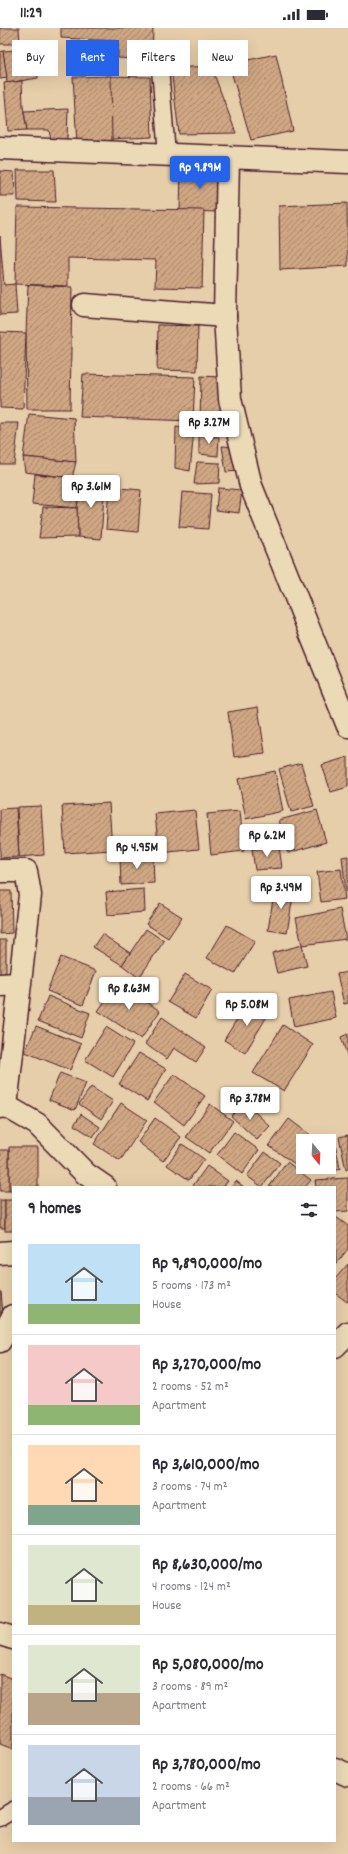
<!DOCTYPE html>
<html lang="en">
<head>
<meta charset="utf-8">
<style>
  :root { --surface:#fff; --page:#f7f7f7; --text:#2b2b33; --muted:#7c7c81; --line:#e1e1e2; --accent:#2563eb }
  body { margin:0; font-family:Dekko,sans-serif; background:var(--page); color:var(--text); height:100vh; display:flex; flex-direction:column; font-size:15px; white-space:nowrap }
  * { box-sizing:border-box; margin:0 }
  p { font-size:13px; color:var(--muted) }
  .icon { flex:none; width:22px; height:22px; fill:none; stroke:currentColor; stroke-width:2; stroke-linecap:round; stroke-linejoin:round }
  .map { position:relative; flex:1; overflow:hidden }
  .drawer { position:absolute; left:12px; top:1158px; width:324px; height:656px; display:flex; flex-direction:column; background:var(--surface); border-radius:0px; box-shadow:0 4px 16px #0002 }
  .drawer>* { flex:none }
  .hud { position:absolute; left:12px; top:12px; width:324px; height:36px; display:flex; gap:8px }
  .needle { width:26px; rotate:162deg }
  .controls { position:absolute; left:296px; top:1106px; display:grid; gap:8px }
  .controls a { display:grid; place-items:center; width:40px; height:40px; border-radius:0px; background:var(--surface); box-shadow:0 4px 16px #0002; font-size:20px }
  .price { position:absolute; translate:-50% -34px; padding:0 9px; border-radius:4px; background:#fff; color:#222; font-size:13px; line-height:26px; filter:drop-shadow(0 1px 2px #0008) }
  .price::after { content:''; position:absolute; left:50%; top:24px; width:12px; height:9px; margin-left:-6px; background:inherit; clip-path:polygon(0 0,100% 0,50% 100%) }
  .price.active { background:var(--accent); color:#fff }
  ul { padding:0; list-style:none }
  li { display:flex; align-items:center; gap:12px; height:100px; padding:0 16px }
  li+li { border-top:1px solid var(--line) }
  li span { display:grid; place-items:center; flex:none; width:112px; height:80px; border-radius:0px; color:#555 }
  li>.icon { margin-inline-start:auto }
  span .icon { width:48px; height:48px; fill:#fffc; stroke-width:1 }
  li b { font-size:17px }
  h2 { display:flex; justify-content:space-between; align-items:center; height:48px; padding:0 16px; font-size:17px }
  .pill { padding:0 14px; border-radius:0px; background:var(--surface); box-shadow:0 4px 16px #0002; font-size:14px; line-height:36px }
  .pill.active { background:var(--accent); color:#fff }
  .status { display:flex; justify-content:space-between; align-items:center; height:28px; padding:0 20px; background:var(--surface); direction:ltr }
  .status svg { height:11px; fill:currentColor }
  .map>svg:first-child { display:block }
</style>
</head>
<body>
<div class="status"><b>11:29</b><svg viewBox="0 0 49 12"><path d="M0 12V9h3v3zM5 12V6h3v6zM10 12V3h3v9zM15 12V0h3v12zM26 1h20v11H26zM47 4h2v5h-2z"/></svg></div>
<div class="map">
<svg width="348" height="1826" viewBox="0 0 348 1826">
  <defs>
    <pattern id="building-hatch" width="6" height="6" patternUnits="userSpaceOnUse"><rect width="6" height="6" fill="#cfa784"/><path d="M-1 1l2-2M0 6l6-6M5 7l2-2" fill="none" stroke="#aa876c"/></pattern>
  </defs>
  <rect width="100%" height="100%" fill="#e7ceaa"/>
  <filter id="ink" filterUnits="userSpaceOnUse"><feTurbulence type="fractalNoise" baseFrequency=".025" numOctaves="2"/><feDisplacementMap in="SourceGraphic" scale="8" xChannelSelector="R" yChannelSelector="G"/><feConvolveMatrix kernelMatrix="1 2 1 2 8 2 1 2 1" color-interpolation-filters="sRGB"/></filter>
  <g filter="url(#ink)">
    <!-- building -->
    <g fill="url(#building-hatch)" stroke="#4a1f2b">
      <polygon points="0,0 19,0 20,16 0,16"/>
      <polygon points="61,0 153,0 152,32 118,30 118,13 61,10"/>
      <polygon points="35,21 38,50 7,55 3,23"/>
      <polygon points="3,23 7,50 0,51 0,24"/>
      <polygon points="276,26 293,103 251,112 229,36"/>
      <polygon points="211,38 236,105 179,106 171,40"/>
      <polygon points="105,48 150,49 152,109 109,111"/>
      <polygon points="111,48 112,116 77,116 73,49"/>
      <polygon points="22,53 23,78 27,102 8,103 4,55"/>
      <polygon points="68,81 67,111 51,112 49,102 27,102 24,83"/>
      <polygon points="181,141 219,142 218,184 180,183"/>
      <polygon points="17,142 54,142 56,174 18,173"/>
      <polygon points="0,143 14,144 15,168 0,168"/>
      <polygon points="347,175 348,238 280,242 279,178"/>
      <polygon points="17,179 204,182 202,260 155,259 156,232 68,230 68,258 15,256"/>
      <polygon points="0,208 4,257 15,256 17,286 0,287"/>
      <polygon points="28,257 72,259 70,381 27,381 26,305"/>
      <polygon points="158,297 198,298 197,343 157,342"/>
      <polygon points="0,304 26,305 23,381 0,380"/>
      <polygon points="83,346 195,349 193,393 80,389"/>
      <polygon points="201,348 221,349 233,404 200,398"/>
      <polygon points="29,386 74,390 76,434 23,429"/>
      <polygon points="0,395 19,395 14,436 0,436"/>
      <polygon points="176,399 194,402 190,443 175,440"/>
      <polygon points="199,407 219,409 218,428 199,426"/>
      <polygon points="222,418 237,419 240,443 226,444"/>
      <polygon points="23,429 76,434 72,450 25,444"/>
      <polygon points="197,434 220,435 219,455 194,456"/>
      <polygon points="35,446 81,451 77,480 32,476"/>
      <polygon points="81,451 105,452 101,511 78,509 77,480"/>
      <polygon points="109,459 141,462 138,504 106,501"/>
      <polygon points="218,460 242,462 239,485 216,482"/>
      <polygon points="182,464 211,466 208,501 179,499"/>
      <polygon points="43,479 77,480 78,509 39,510"/>
      <polygon points="258,679 265,725 234,729 228,684"/>
      <polygon points="348,729 348,759 331,764 322,737"/>
      <polygon points="301,735 314,778 291,784 279,741"/>
      <polygon points="275,743 283,783 246,791 238,751"/>
      <polygon points="109,775 112,822 65,825 62,778"/>
      <polygon points="41,778 44,827 19,829 17,779"/>
      <polygon points="16,780 19,829 0,830 0,781"/>
      <polygon points="195,782 199,821 159,825 155,786"/>
      <polygon points="317,782 326,814 288,825 279,792"/>
      <polygon points="240,783 244,823 211,827 207,786"/>
      <polygon points="279,818 282,840 255,842 252,821"/>
      <polygon points="153,827 154,855 121,857 120,829"/>
      <polygon points="348,828 348,864 346,864 342,829"/>
      <polygon points="341,841 345,871 321,874 317,844"/>
      <polygon points="275,859 294,862 287,905 268,902"/>
      <polygon points="144,861 145,884 108,887 106,864"/>
      <polygon points="0,863 11,863 12,905 0,906"/>
      <polygon points="160,875 182,889 168,910 146,896"/>
      <polygon points="340,881 346,911 302,917 296,890"/>
      <polygon points="227,897 255,913 235,946 207,930"/>
      <polygon points="146,901 164,913 139,950 122,937"/>
      <polygon points="102,906 130,925 122,937 93,919"/>
      <rect x="0" y="912" width="6" height="34"/>
      <polygon points="302,917 307,938 277,945 272,925"/>
      <polygon points="61,929 96,943 83,977 47,963"/>
      <polygon points="348,944 348,975 344,976 337,946"/>
      <polygon points="185,946 212,962 196,990 168,974"/>
      <polygon points="118,954 160,983 141,1011 98,983"/>
      <polygon points="331,964 336,990 294,999 289,972"/>
      <polygon points="48,968 90,985 81,1010 38,993"/>
      <polygon points="249,972 269,985 245,1025 224,1012"/>
      <polygon points="162,989 206,1019 196,1034 174,1020 167,1031 145,1016"/>
      <polygon points="283,997 313,1017 284,1063 253,1045"/>
      <polygon points="36,998 81,1016 70,1042 25,1024"/>
      <polygon points="106,999 133,1016 113,1049 85,1032"/>
      <polygon points="348,1006 348,1030 341,1009"/>
      <polygon points="139,1025 166,1041 147,1073 119,1056"/>
      <polygon points="60,1045 86,1055 75,1082 49,1072"/>
      <polygon points="174,1046 205,1068 184,1097 154,1074"/>
      <polygon points="91,1059 113,1073 101,1091 79,1076"/>
      <polygon points="244,1074 270,1098 257,1112 231,1088"/>
      <polygon points="121,1075 147,1092 120,1133 94,1116"/>
      <polygon points="210,1076 233,1093 209,1125 186,1109"/>
      <polygon points="81,1086 100,1099 93,1109 74,1097"/>
      <polygon points="155,1090 181,1109 163,1133 138,1114"/>
      <polygon points="289,1091 317,1112 303,1113 303,1132 298,1138 269,1118"/>
      <polygon points="234,1104 259,1122 242,1146 217,1127"/>
      <polygon points="348,1107 348,1141 346,1142 339,1109"/>
      <polygon points="334,1109 340,1141 328,1144 329,1113 321,1113 321,1111"/>
      <polygon points="182,1116 204,1131 189,1152 167,1137"/>
      <polygon points="9,1119 38,1119 38,1159 13,1159 13,1163 9,1163"/>
      <rect x="0" y="1122" width="9" height="41"/>
      <polygon points="265,1124 280,1135 262,1159 247,1148"/>
      <polygon points="287,1134 311,1152 305,1159 269,1159"/>
      <polygon points="207,1138 228,1153 223,1159 192,1159"/>
      <polygon points="348,1150 348,1183 335,1184 335,1159 316,1159 315,1152"/>
      <polygon points="236,1153 244,1159 231,1159"/>
      <rect x="0" y="1172" width="5" height="28"/>
      <rect x="5" y="1172" width="8" height="31"/>
      <polygon points="336,1189 348,1198 348,1221 336,1236 335,1191"/>
      <polygon points="348,1236 348,1273 347,1274 335,1265 335,1251"/>
      <polygon points="0,1263 1,1263 3,1287 0,1287"/>
      <polygon points="0,1646 13,1651 13,1721 0,1716"/>
    </g>
    <g fill="none" stroke-linecap="round" stroke-linejoin="round">
      <!-- lane casing -->
      <g stroke="#4a1f2b" stroke-width="19">
        <g id="lane">
          <polyline points="160,40 167,127"/>
          <polyline points="0,1790 13,1782"/>
        </g>
      </g>
      <!-- street casing -->
      <g stroke="#4a1f2b" stroke-width="25">
        <g id="street">
          <polyline points="0,120 348,134"/>
          <polyline points="84,277 225,288 228,130"/>
          <polyline points="225,288 230,371 251,458 348,698"/>
          <polyline points="0,843 26,843 30,867 6,1078"/>
          <polyline points="0,957 19,956"/>
          <polyline points="0,1079 6,1078 37,1096 86,1146 105,1159"/>
          <polyline points="0,1225 13,1224"/>
          <polyline points="0,1313 13,1288"/>
          <polyline points="335,1318 348,1305"/>
          <polyline points="0,1606 13,1610"/>
          <polyline points="335,1741 348,1747"/>
        </g>
      </g>
      <!-- lane -->
      <use href="#lane" stroke="#ecdab7" stroke-width="16"/>
      <!-- street -->
      <use href="#street" stroke="#ecdab7" stroke-width="22"/>
    </g>
  </g>
</svg>
<div class="controls">
<a><svg class="needle" viewBox="-14 -14 28 28"><path d="M0-13l5 13h-10z" fill="#e53935"/><path d="M0 13l5-13h-10z" fill="#7c7c81"/></svg></a>
</div>
<b class="price active" style="left:200px;top:162px">Rp 9.89M</b>
<b class="price" style="left:209px;top:417px">Rp 3.27M</b>
<b class="price" style="left:91px;top:481px">Rp 3.61M</b>
<b class="price" style="left:267px;top:830px">Rp 6.2M</b>
<b class="price" style="left:137px;top:842px">Rp 4.95M</b>
<b class="price" style="left:281px;top:882px">Rp 3.49M</b>
<b class="price" style="left:129px;top:983px">Rp 8.63M</b>
<b class="price" style="left:247px;top:999px">Rp 5.08M</b>
<b class="price" style="left:250px;top:1093px">Rp 3.78M</b>
<div class="hud">
<a class="pill">Buy</a>
<a class="pill active">Rent</a>
<a class="pill">Filters</a>
<a class="pill">New</a>
</div>
<section class="drawer">
<h2>9 homes<svg class="icon" aria-label="filters" viewBox="0 0 24 24"><path d="M4 7h16M4 17h16"/><circle cx="9" cy="7" r="2"/><circle cx="15" cy="17" r="2"/></svg></h2>
<ul>
<li><span style="background:linear-gradient(#bfe0f5 75%,#8fb573 0)"><svg class="icon" aria-label="home" viewBox="0 0 24 24"><path d="M3 11l9-7 9 7M6 9v11h12V9"/></svg></span><div><b>Rp 9,890,000/mo</b><p>5 rooms · 173 m²</p><p>House</p></div></li>
<li><span style="background:linear-gradient(#f6c9c9 75%,#8fb573 0)"><svg class="icon" aria-label="home" viewBox="0 0 24 24"><path d="M3 11l9-7 9 7M6 9v11h12V9"/></svg></span><div><b>Rp 3,270,000/mo</b><p>2 rooms · 52 m²</p><p>Apartment</p></div></li>
<li><span style="background:linear-gradient(#ffd9b3 75%,#7fa58c 0)"><svg class="icon" aria-label="home" viewBox="0 0 24 24"><path d="M3 11l9-7 9 7M6 9v11h12V9"/></svg></span><div><b>Rp 3,610,000/mo</b><p>3 rooms · 74 m²</p><p>Apartment</p></div></li>
<li><span style="background:linear-gradient(#dfe7d0 75%,#c2b280 0)"><svg class="icon" aria-label="home" viewBox="0 0 24 24"><path d="M3 11l9-7 9 7M6 9v11h12V9"/></svg></span><div><b>Rp 8,630,000/mo</b><p>4 rooms · 124 m²</p><p>House</p></div></li>
<li><span style="background:linear-gradient(#dfe7d0 60%,#b9a48a 0)"><svg class="icon" aria-label="home" viewBox="0 0 24 24"><path d="M3 11l9-7 9 7M6 9v11h12V9"/></svg></span><div><b>Rp 5,080,000/mo</b><p>3 rooms · 89 m²</p><p>Apartment</p></div></li>
<li><span style="background:linear-gradient(#c9d6e8 65%,#9aa5b1 0)"><svg class="icon" aria-label="home" viewBox="0 0 24 24"><path d="M3 11l9-7 9 7M6 9v11h12V9"/></svg></span><div><b>Rp 3,780,000/mo</b><p>2 rooms · 66 m²</p><p>Apartment</p></div></li>
</ul>
</section>
</div>
</body>
</html>
